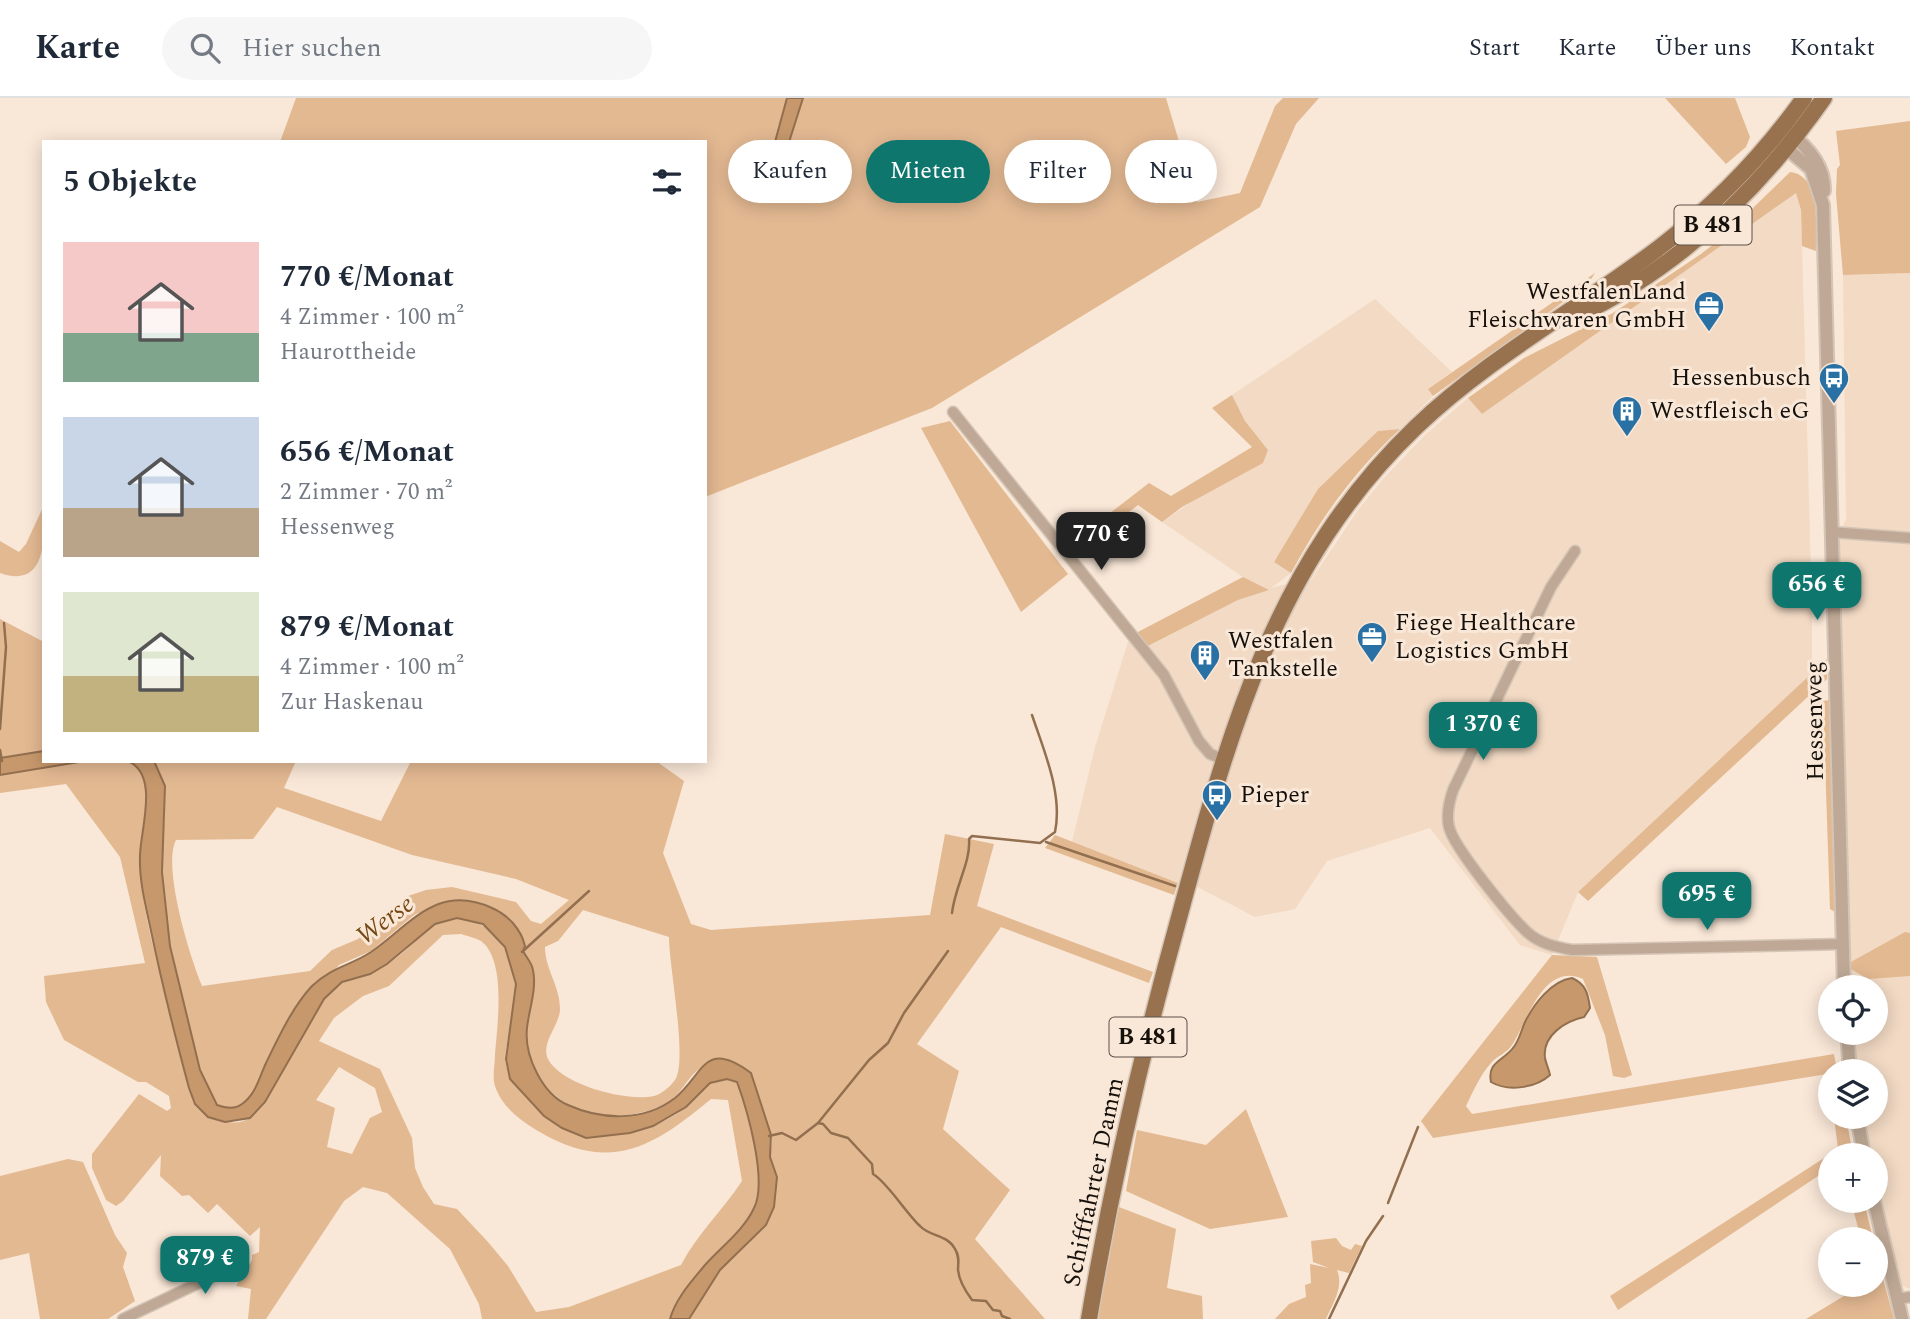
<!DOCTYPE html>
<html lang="de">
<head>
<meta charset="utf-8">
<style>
  :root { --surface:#fff; --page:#f6f6f7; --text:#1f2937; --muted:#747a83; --line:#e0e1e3; --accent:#0f766e }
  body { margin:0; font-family:Spectral,serif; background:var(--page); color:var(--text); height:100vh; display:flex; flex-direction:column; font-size:26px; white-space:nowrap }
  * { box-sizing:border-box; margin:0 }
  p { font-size:23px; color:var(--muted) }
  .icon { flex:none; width:38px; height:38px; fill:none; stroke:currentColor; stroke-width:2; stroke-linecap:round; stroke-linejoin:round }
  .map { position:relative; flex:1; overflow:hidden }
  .panel { position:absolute; left:42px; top:42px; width:665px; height:623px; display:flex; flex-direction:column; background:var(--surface); border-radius:0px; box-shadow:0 4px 18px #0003 }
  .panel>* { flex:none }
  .guide { position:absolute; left:728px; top:42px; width:665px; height:63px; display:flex; gap:14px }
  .buttons { position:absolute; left:1818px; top:877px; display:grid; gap:14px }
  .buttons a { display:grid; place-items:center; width:70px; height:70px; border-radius:50%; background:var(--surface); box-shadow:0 4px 18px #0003; font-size:35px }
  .price { position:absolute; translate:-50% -60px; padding:0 16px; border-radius:14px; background:var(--accent); color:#fff; font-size:23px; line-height:46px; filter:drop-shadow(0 2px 4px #0008) }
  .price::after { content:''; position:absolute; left:50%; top:42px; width:21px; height:16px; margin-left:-10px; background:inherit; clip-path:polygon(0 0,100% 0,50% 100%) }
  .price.on { background:#222; color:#fff }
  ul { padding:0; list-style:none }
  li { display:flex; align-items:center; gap:21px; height:175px; padding:0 21px }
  li span { display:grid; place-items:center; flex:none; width:196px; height:140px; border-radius:0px; color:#555 }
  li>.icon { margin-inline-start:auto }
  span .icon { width:84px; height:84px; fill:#fffc; stroke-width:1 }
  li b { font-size:30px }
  h2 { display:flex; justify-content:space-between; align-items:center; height:84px; padding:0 21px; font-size:30px }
  .tag { padding:0 24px; border-radius:32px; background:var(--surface); box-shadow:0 4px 18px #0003; font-size:24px; line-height:63px }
  .tag.on { background:var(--accent); color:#fff }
  header { display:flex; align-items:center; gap:42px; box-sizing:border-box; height:98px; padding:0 35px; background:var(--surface); border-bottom:2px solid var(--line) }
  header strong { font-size:33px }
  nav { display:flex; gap:38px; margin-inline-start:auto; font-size:24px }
  .search { width:490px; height:63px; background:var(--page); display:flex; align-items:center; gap:18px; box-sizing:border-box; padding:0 24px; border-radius:38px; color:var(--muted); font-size:26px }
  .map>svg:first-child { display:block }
</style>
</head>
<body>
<header>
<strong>Karte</strong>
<div class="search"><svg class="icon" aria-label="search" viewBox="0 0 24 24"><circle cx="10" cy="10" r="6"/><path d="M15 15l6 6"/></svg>Hier suchen</div>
<nav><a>Start</a><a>Karte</a><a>Über uns</a><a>Kontakt</a></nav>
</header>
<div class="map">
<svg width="1910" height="1221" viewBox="0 0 1910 1221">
  <rect width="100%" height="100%" fill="#f9e7d7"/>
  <!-- built -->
  <g fill="#f2dac4">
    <polygon points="1796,94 1801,112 1811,476 1798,477 1798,490 1812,491 1812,575 1578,794 1552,857 1520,847 1430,730 1327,763 1295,811 1255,819 1194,787 1224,682 1212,667 1178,785 1072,744 1095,649 1128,544 1149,548 1238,502 1268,492 1243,479 1162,424 1268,352 1245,323 1232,297 1375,201 1452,274 1429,290 1433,298 1400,331 1378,333 1274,463 1291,475 1271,490 1295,484 1307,488 1358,412 1382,382 1424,338 1468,300 1482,316"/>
    <polygon points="1910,175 1910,1191 1901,1187 1897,1175 1876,1086 1876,1057 1870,1057 1862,1019 1876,1018 1876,973 1855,973 1851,935 1876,934 1876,889 1847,889 1839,437 1846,421 1843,177"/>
  </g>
  <!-- green -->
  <g fill="#e3b992" fill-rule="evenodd">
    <polygon points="296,0 1166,0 1197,104 1240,95 1275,8 1283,0 1319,0 1296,26 1260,109 932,310 705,399 705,44 280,44"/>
    <polygon points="1665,0 1735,0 1750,39 1746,49 1726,66"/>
    <polygon points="1910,23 1910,175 1843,177 1836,96 1837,71 1840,67 1836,33"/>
    <path d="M 1790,74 C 1823,78 1815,129 1816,153 L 1802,148 L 1801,112 L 1796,95 L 1482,316 L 1468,300 L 1524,260 L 1613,215 L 1701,156 L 1725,137 Z"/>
    <polygon points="1595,175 1588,186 1433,298 1428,291"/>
    <polygon points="1232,297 1245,323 1268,352 1263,365 1182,409 1162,424 1138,407 1074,457 1070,446 1149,385 1171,398 1252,349 1212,310"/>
    <polygon points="950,323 1068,476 1021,514 921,330"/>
    <path d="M 1400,331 C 1353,375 1322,418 1291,475 L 1274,464 L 1318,391 L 1378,333 Z"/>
    <path d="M 44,407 C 44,436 49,492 0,475 L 0,443 L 19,454 L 26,446 Z"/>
    <polygon points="1243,479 1269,492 1238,502 1148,548 1136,535"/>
    <polygon points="0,521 44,544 44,653 0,660"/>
    <polygon points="1827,561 1827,581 1588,803 1578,794"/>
    <polygon points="1829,602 1835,814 1830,811 1823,603"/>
    <path d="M 85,663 C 99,663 127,658 137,669 C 156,690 141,733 140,757 C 138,800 159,871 170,914 C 178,943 183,973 193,1001 C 201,1018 230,1031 248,1021 C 255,1017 260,1010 265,1004 C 283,970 309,905 342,885 C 349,880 359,880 367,877 C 381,872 396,861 407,851 C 417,842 427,829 439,824 C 480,808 515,848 516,887 C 517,908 503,951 506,966 C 510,985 546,1024 565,1031 C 605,1044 651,1036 685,1010 C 694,1003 699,994 707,987 C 715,980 729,979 737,984 C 747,1012 768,1083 754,1110 C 744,1131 721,1149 705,1167 C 691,1184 676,1200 670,1221 L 482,1221 L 479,1206 L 450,1151 L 387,1095 L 363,1089 L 344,1103 L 266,1221 L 248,1221 L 251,1191 L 236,1188 L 252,1162 L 252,1157 L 259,1154 L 260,1129 L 250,1138 L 217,1106 L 208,1115 L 189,1097 L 182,1098 L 160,1078 L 161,1057 L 123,1103 L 116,1108 L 106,1102 L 92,1070 L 92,1056 L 139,996 L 167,1013 L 171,1010 L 169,998 L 146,984 L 138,984 L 64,942 L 46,904 L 44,878 L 145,865 L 120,759 L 66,686 L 0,695 L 0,677 ZM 461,836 C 467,838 476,840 481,843 C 507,863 497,928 495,957 C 495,967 492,979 495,988 C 502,1009 520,1022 538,1033 C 611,1076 653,1049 711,1001 L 728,1002 L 742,1083 C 723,1112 697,1136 681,1167 L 569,1209 L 536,1214 L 508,1168 L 488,1144 L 457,1111 L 434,1106 L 423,1089 L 415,1070 L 412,1040 L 380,971 L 319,943 L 334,920 L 363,898 L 389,888 L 443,837 ZM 339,969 L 375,990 L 382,1014 L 370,1020 L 352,1056 L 327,1049 L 335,1010 L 316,1002 Z"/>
    <path d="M 154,663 L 296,663 L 284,690 L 381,723 L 411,663 L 656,663 L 684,683 L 663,755 L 691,826 L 711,832 L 930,817 L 945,736 L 994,746 L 977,808 L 1153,874 L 1149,885 L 1001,829 L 917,946 L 959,973 L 943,1031 L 1010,1092 L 975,1141 L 1045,1221 L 689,1221 L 720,1172 L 766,1127 L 774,1109 L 777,1079 L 770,1059 L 772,1041 L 751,975 L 728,962 C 719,965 705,966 698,972 C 685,982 681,998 665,1006 C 606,1034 535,1012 527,941 C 525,920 533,898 533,877 L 533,870 L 523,853 L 525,848 L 521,837 L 495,811 L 476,804 L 454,802 L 436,807 L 414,817 L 371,853 L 339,867 L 279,943 L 251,997 L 238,1009 L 228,1010 L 217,1007 L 200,972 L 170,848 L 162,774 L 165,707 ZM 277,709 L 412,757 L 516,781 L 569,802 L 541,826 L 531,823 L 516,804 L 452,789 L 426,792 L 408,798 L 358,841 L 332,852 L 310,873 L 202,888 C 190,859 162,769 176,742 L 253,741 ZM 583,812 L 669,839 C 669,868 688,963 675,982 C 671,988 660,997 654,998 C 627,1004 561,987 548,961 C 540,945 560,927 560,911 C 560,888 545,871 545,849 L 558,843 Z"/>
    <polygon points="1055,737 1178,785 1174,797 1045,750"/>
    <polygon points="1905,834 1910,835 1910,878 1868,881 1849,870 1849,865"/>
    <path d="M 1552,857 L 1597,859 L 1632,977 L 1624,980 L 1613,978 L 1605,937 L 1583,881 C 1543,863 1528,923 1512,947 C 1507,955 1497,958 1491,965 C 1480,977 1473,994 1466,1008 L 1472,1016 L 1834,956 L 1837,973 L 1830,973 L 1830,998 L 1827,976 L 1433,1040 L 1421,1023 Z"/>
    <polygon points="1246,1011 1288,1119 1210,1131 1126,1093 1137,1032 1206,1047"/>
    <polygon points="1834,1019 1846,1019 1853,1057 1830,1057 1830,1070 1618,1212 1610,1198 1838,1051"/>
    <polygon points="68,1061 83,1064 115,1137 127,1155 123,1169 135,1203 108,1221 40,1221 29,1155 0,1162 0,1078"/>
    <polygon points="1851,1103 1864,1103 1873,1141 1861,1141"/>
    <polygon points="1119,1109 1176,1131 1167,1190 1202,1198 1203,1221 1097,1221"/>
    <path d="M 1336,1140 L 1342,1148 L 1351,1152 L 1355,1146 L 1362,1148 L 1349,1175 L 1337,1172 C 1344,1189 1333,1205 1326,1221 L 1275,1221 L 1289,1206 L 1306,1199 L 1305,1187 L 1311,1185 L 1310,1166 L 1329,1170 L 1313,1164 L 1311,1143 Z"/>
    <polygon points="1876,1155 1894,1221 1806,1221 1862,1187 1876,1186"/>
  </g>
  <!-- water -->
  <g fill="#c7986c" stroke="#926f4f" stroke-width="2">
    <polygon points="787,0 803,0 783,63 779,65 775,61 775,44"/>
    <polygon points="44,653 44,663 85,663 0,677 0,660"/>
    <path d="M 128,663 L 154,663 L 165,688 L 162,774 L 170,848 L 200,972 L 217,1007 C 225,1010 234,1012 242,1006 C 256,996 259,980 266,965 C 278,940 293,908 312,888 C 333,868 350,868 371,854 C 411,826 437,785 492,810 C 508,817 521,831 525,848 L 523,853 C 526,859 532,865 533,872 C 537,891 529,911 527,930 C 524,957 542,996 568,1007 C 601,1022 644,1024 675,1000 C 704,976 704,940 751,975 L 771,1037 L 770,1059 L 777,1079 L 774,1109 L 766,1127 L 720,1172 L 689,1221 L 670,1221 C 676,1200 691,1184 705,1167 C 721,1149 744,1132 754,1110 C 768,1083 747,1011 737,984 L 727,981 L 710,985 L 686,1009 L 653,1028 L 630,1035 L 586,1040 L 562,1030 L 544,1018 L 510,981 L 506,961 L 516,886 L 505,849 L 483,826 L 457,820 L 435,826 L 387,866 L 370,876 L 342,884 L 324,901 L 265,1004 L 250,1020 L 225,1024 L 208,1019 L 195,1006 L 189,990 C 175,938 162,886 151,833 C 146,809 139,783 140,758 C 140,733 160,677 128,663 Z"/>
    <path d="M 1572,880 C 1586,886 1588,896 1590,910 L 1584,919 C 1566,923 1542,937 1545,960 C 1546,966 1549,971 1550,977 C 1536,990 1508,994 1491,984 C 1487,964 1503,963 1513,950 C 1519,943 1521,933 1525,924 C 1534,906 1551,883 1572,880 Z"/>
  </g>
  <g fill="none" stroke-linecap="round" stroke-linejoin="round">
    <!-- stream -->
    <g stroke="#926f4f" stroke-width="2.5">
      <polyline points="0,631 6,549 4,525"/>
      <polyline points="0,652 2,663"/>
      <polyline points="1046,744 1175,788"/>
      <path d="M 952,815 C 955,788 971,764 969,741 L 972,738 L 1040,745 L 1055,734 C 1063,696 1044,653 1032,617"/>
      <polyline points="522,854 589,793"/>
      <path d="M 818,1025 L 823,1026 L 831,1035 L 848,1040 L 872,1066 L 873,1076 C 887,1084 906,1115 920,1128 C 930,1139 947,1136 955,1151 C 960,1159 958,1165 958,1172 C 959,1182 966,1194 972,1202 L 986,1203 L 993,1212 L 1000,1213 L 1002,1218 L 1010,1221"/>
      <polyline points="769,1038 782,1035 796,1042 818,1025 869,962 888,945 904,915 948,853"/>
      <polyline points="1388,1105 1418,1029"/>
      <polyline points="1329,1221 1366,1143 1383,1118"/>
    </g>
    <!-- minor casing -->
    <g stroke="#d5c5b6" stroke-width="13">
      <g id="minor">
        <polyline points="953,314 1164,577 1199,643 1210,656 1223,661"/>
        <polyline points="1831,434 1910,440"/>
        <path d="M 1575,453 L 1551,489 L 1453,692 C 1449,704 1446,717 1449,729 C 1454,750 1510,818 1527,834 C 1540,846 1556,849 1572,852 L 1842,846"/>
        <polyline points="1897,1201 1910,1199"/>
        <polyline points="123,1221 222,1174"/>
      </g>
    </g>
    <!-- tertiary casing -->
    <g stroke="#d5c5b6" stroke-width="16">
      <g id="tertiary">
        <path d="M 1788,34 C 1807,48 1825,67 1824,93"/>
        <polyline points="1779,44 1811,71 1823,107 1844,889"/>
        <polyline points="1847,934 1850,973"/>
        <polyline points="1857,1018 1864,1057"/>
        <polyline points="1874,1102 1902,1221"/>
      </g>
    </g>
    <!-- primary casing -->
    <g stroke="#d5c5b6" stroke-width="19">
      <g id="primary">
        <path d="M 1577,218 C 1679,170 1760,91 1824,0"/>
        <path d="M 1089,1221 C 1112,1084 1143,949 1180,816 C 1229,634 1275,464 1416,329 C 1489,259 1580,210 1660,149 C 1715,107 1764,56 1804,0"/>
      </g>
    </g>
    <!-- minor -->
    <use href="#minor" stroke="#bfa996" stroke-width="10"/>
    <!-- tertiary -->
    <use href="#tertiary" stroke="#bfa996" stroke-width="12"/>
    <!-- primary -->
    <use href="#primary" stroke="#98724e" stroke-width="16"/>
  </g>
  <!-- icons -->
  <defs>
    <g id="office-pin" transform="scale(1.575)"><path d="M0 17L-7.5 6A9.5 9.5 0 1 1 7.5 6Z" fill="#2970a4" stroke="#f9e7d7"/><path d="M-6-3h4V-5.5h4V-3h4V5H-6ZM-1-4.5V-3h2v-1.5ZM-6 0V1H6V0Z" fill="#fff"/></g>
    <g id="bus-pin" transform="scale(1.575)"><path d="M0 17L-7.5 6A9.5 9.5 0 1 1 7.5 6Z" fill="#2970a4" stroke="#f9e7d7"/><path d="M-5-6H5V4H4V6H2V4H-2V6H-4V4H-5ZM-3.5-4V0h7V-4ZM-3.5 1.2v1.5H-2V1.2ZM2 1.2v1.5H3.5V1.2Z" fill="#fff"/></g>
    <g id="building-pin" transform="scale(1.575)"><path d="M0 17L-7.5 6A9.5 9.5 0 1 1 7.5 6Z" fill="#2970a4" stroke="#f9e7d7"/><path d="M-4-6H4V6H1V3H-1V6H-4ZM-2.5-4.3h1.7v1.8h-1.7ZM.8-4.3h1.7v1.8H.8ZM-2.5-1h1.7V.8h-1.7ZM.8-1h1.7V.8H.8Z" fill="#fff"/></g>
  </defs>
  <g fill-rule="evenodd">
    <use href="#office-pin" x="1709" y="208"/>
    <use href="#bus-pin" x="1834" y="280"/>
    <use href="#building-pin" x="1627" y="313"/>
    <use href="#office-pin" x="1372" y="539"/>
    <use href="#building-pin" x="1205" y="557"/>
    <use href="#bus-pin" x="1217" y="697"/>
  </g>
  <g text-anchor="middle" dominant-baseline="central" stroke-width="6" stroke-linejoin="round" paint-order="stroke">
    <!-- shield labels -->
    <g fill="#f9e7d7" stroke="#5a5048" stroke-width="2">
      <rect x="1674.5" y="107.5" width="77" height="39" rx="5"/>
      <rect x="1109.5" y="919.5" width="77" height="39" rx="5"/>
    </g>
    <g font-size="23" font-weight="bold" fill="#16100b">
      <text x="1713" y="127">B 481</text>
      <text x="1148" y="939">B 481</text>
    </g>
    <!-- poi labels -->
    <g font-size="24" fill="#16100b" stroke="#f9e7d7" text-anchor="start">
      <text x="1686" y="194" text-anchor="end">WestfalenLand<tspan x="1686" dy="28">Fleischwaren GmbH</tspan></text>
      <text x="1811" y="280" text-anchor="end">Hessenbusch</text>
      <text x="1650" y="313">Westfleisch eG</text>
      <text x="1395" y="525">Fiege Healthcare<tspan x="1395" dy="28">Logistics GmbH</tspan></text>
      <text x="1228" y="543">Westfalen<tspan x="1228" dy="28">Tankstelle</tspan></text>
      <text x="1240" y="697">Pieper</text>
    </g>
    <!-- street labels -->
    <g font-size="24" fill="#16100b" stroke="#f9e7d7">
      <text transform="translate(1815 623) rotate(-91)">Hessenweg</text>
      <text transform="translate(1094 1084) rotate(-78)">Schifffahrter Damm</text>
    </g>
    <!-- water labels -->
    <g font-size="26" font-style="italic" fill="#764814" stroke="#f9e7d7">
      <text transform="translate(385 822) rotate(-37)">Werse</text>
    </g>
  </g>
</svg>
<div class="buttons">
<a><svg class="icon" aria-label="locate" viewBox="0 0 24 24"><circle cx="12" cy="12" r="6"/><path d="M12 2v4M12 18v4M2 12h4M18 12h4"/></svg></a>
<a><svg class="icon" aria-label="layers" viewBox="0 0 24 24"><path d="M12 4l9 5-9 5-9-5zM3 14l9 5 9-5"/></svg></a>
<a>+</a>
<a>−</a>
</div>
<b class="price on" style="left:1101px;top:474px">770 €</b>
<b class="price" style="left:1817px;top:524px">656 €</b>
<b class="price" style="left:1483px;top:664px">1 370 €</b>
<b class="price" style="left:1707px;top:834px">695 €</b>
<b class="price" style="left:205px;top:1198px">879 €</b>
<div class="guide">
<a class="tag">Kaufen</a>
<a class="tag on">Mieten</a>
<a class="tag">Filter</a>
<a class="tag">Neu</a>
</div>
<section class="panel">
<h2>5 Objekte<svg class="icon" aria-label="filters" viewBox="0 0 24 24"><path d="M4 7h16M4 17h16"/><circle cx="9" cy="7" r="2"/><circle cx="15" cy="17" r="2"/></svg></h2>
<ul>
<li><span style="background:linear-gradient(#f6c9c9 65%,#7fa58c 0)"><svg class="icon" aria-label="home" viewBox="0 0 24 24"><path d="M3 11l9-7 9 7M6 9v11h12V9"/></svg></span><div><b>770 €/Monat</b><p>4 Zimmer · 100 m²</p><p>Haurottheide</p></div></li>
<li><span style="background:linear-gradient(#c9d6e8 65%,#b9a48a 0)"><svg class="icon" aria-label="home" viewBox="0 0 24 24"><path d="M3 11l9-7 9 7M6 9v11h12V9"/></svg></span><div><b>656 €/Monat</b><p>2 Zimmer · 70 m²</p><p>Hessenweg</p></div></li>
<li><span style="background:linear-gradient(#dfe7d0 60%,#c2b280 0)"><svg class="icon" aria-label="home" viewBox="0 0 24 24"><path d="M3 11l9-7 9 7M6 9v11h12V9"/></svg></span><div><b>879 €/Monat</b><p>4 Zimmer · 100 m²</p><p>Zur Haskenau</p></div></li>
</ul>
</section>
</div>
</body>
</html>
